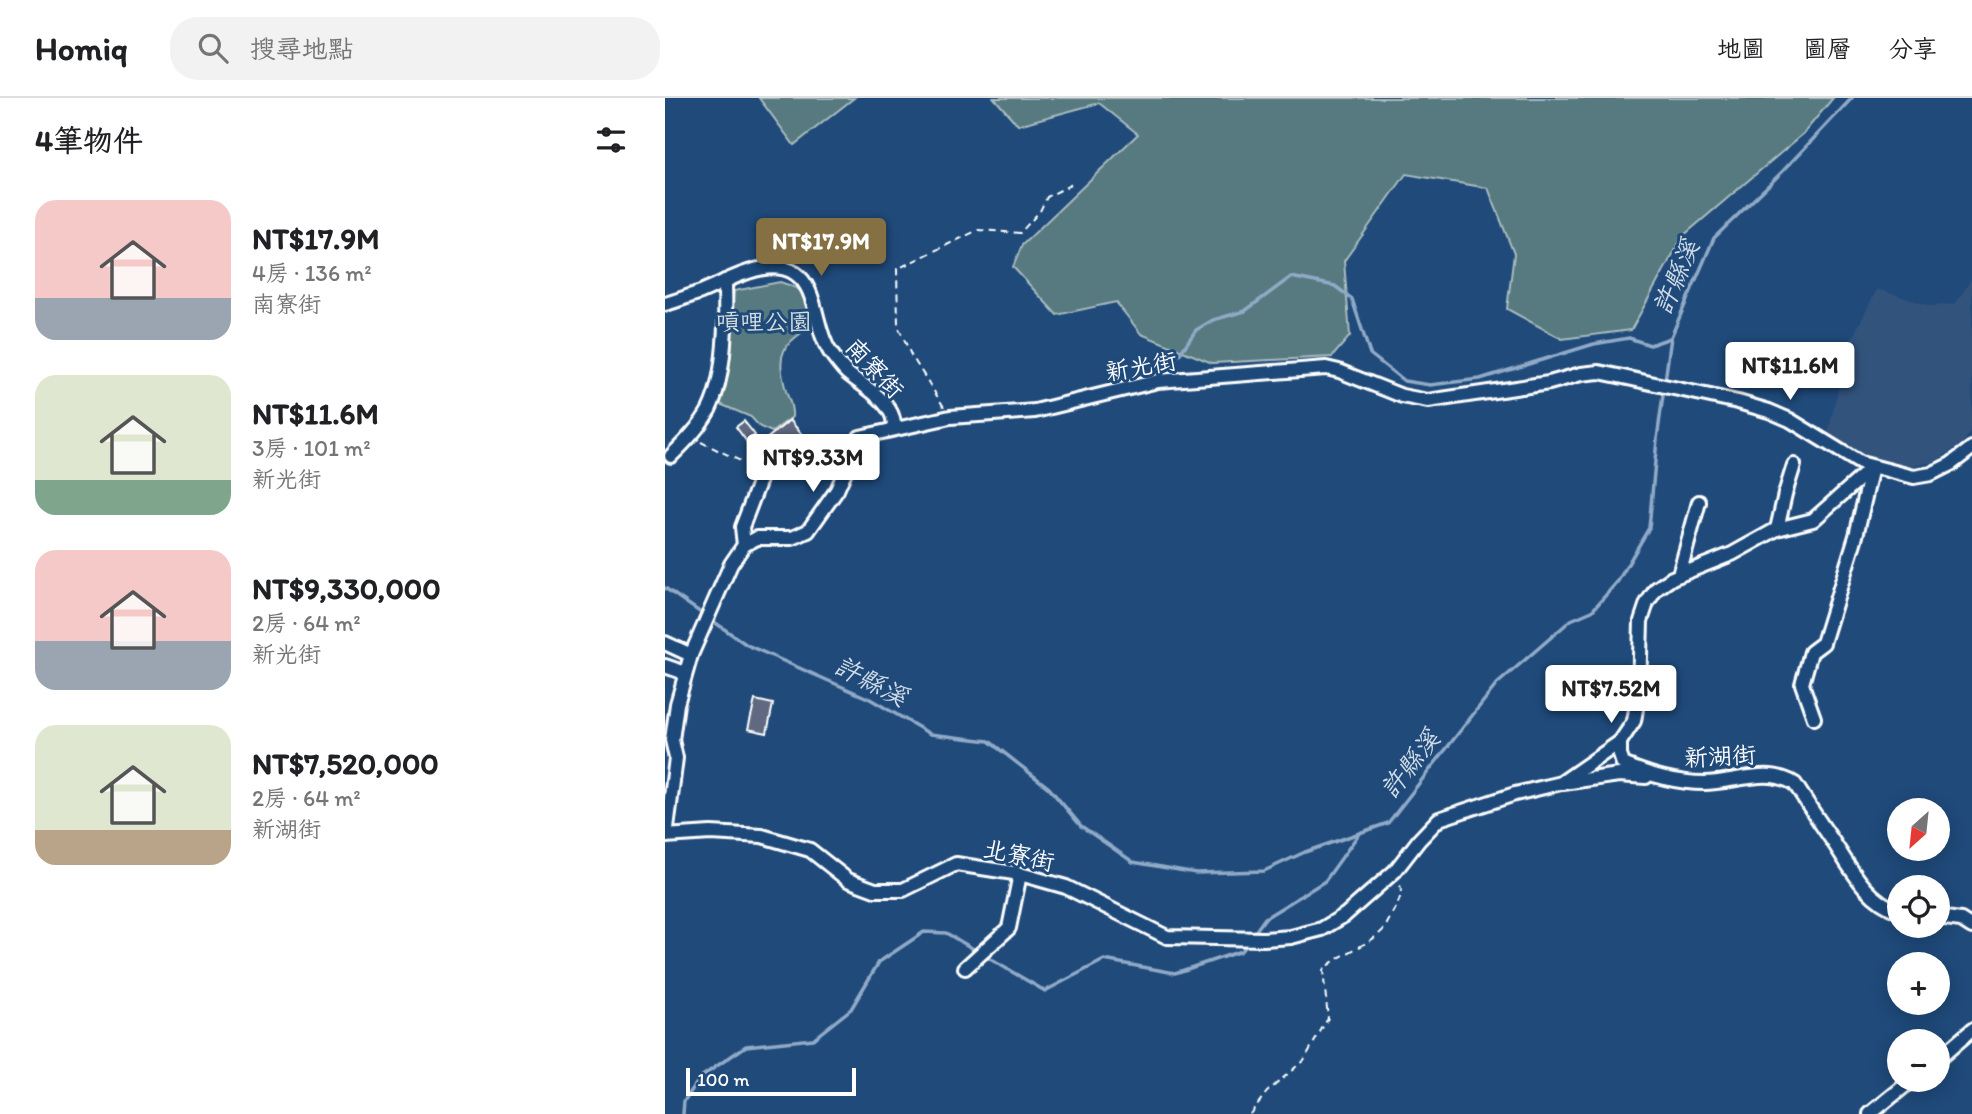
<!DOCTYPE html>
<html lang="zh-TW">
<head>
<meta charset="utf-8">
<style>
  :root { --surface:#fff; --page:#f2f2f2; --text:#202124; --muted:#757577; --line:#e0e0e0; --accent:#847042 }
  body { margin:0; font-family:Itim,"LXGW WenKai TC",sans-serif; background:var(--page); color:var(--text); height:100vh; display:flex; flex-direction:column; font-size:26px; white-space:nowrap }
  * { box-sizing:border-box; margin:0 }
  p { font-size:23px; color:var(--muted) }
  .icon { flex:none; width:38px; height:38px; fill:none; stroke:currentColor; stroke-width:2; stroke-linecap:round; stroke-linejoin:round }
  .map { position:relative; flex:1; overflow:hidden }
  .details { display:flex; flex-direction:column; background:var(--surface); width:665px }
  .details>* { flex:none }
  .needle { width:46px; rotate:207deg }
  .tools { position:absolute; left:1222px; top:700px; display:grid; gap:14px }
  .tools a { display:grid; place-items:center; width:63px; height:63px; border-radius:50%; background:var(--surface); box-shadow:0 4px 18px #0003; font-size:35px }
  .scale { position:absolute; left:21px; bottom:18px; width:170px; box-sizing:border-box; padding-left:7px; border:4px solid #fff; border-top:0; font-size:19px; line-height:24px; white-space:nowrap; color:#fff; -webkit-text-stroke:5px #1f4a7a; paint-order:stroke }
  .price { position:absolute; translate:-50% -60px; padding:0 16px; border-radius:7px; background:#fff; color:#222; font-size:23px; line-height:46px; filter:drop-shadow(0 2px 4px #0008) }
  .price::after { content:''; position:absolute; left:50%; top:42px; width:21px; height:16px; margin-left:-10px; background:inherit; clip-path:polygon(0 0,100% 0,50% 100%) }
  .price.active { background:var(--accent); color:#fff }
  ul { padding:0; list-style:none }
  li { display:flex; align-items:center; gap:21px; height:175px; padding:0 35px }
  li span { display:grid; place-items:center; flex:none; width:196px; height:140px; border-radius:21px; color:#555 }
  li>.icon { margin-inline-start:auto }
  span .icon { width:84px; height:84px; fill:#fffc; stroke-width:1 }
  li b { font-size:30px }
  h2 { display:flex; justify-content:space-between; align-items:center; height:84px; padding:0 35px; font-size:30px }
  header { display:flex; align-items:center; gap:42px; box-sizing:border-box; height:98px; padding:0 35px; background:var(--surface); border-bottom:2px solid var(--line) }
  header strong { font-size:33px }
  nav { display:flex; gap:38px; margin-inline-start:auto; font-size:24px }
  .search { width:490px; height:63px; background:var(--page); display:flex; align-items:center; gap:18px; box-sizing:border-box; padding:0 24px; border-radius:28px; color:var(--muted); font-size:26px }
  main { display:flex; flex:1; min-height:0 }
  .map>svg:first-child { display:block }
</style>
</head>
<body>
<header>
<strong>Homiq</strong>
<div class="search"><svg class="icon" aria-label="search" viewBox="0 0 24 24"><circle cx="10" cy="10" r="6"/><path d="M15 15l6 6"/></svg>搜尋地點</div>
<nav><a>地圖</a><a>圖層</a><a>分享</a></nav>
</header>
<main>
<section class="details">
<h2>4筆物件<svg class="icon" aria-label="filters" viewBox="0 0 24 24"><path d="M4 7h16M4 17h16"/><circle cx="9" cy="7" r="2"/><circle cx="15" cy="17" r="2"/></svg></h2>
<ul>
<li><span style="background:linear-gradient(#f6c9c9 70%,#9aa5b1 0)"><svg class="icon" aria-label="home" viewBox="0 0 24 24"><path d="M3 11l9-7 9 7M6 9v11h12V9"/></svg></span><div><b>NT$17.9M</b><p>4房 · 136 m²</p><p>南寮街</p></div></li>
<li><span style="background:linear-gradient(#dfe7d0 75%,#7fa58c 0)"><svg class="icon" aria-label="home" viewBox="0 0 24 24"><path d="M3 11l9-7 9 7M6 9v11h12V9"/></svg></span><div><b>NT$11.6M</b><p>3房 · 101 m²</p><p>新光街</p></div></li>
<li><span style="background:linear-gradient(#f6c9c9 65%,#9aa5b1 0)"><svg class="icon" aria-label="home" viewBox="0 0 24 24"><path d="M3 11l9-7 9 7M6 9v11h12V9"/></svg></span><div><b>NT$9,330,000</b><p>2房 · 64 m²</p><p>新光街</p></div></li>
<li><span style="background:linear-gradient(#dfe7d0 75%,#b9a48a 0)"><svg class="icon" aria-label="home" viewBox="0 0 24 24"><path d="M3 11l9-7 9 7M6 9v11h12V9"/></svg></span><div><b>NT$7,520,000</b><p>2房 · 64 m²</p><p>新湖街</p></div></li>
</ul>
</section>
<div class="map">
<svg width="1307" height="1016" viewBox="0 0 1307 1016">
  <rect width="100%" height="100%" fill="#1f4a7a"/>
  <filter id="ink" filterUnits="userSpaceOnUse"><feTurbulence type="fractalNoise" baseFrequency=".0143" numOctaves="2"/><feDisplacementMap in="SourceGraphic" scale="14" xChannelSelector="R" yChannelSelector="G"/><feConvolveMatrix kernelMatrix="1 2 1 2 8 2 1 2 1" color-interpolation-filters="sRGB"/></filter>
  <g filter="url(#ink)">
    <!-- built -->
    <polygon fill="#32537c" points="1307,180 1307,330 1298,345 1269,364 1231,370 1194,362 1162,340 1182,250 1212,191 1266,208 1290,206"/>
    <!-- green -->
    <g fill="#567a7f" stroke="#aabcbf" stroke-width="2">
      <polygon points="94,0 189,0 129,47"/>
      <polygon points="329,0 1168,0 1138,36 1018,138 966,232 897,241 842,211 849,156 823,90 741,76 679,163 685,238 667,259 547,265 476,236 451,204 392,217 348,169 357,147 473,36 434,5 353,27"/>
      <path d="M 115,184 C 142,192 145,198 150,225 C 118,248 110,252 121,293 C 124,303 128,308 127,319 L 107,334 L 95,329 L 86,319 L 55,306 L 69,193 Z"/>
    </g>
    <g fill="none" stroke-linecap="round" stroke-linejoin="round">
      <!-- stream -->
      <g stroke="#91aac7" stroke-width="3.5">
        <polyline points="514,257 531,232 548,222 580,213 626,179 670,188 687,201 705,256 739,283 765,287 815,281 929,246 964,240 985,247 1005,240"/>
        <polyline points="0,490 39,517"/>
        <polyline points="45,521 82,547 205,601 265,636 324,643 384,690 416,728 468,764 531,775 599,773 640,754 723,725 832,586 906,522 927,513 953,483 984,430 992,341 1006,239 1049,140 1117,74 1187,0"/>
        <polyline points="587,838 600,820 660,783 693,737"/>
        <polyline points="318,857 380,893 439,862 510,875 576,853 583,844"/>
        <polyline points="18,1016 19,1003 36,979 81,948 148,941 186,911 214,864 259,834 281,835 312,853"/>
      </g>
    </g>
    <!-- building -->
    <g fill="#606981" stroke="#fff" stroke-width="2">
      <polygon points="125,322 142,343 112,369 94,347"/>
      <polygon points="79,323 90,337 82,344 71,329"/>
      <polygon points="90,602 108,606 102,635 83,631"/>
    </g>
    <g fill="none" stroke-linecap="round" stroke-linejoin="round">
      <!-- minor casing -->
      <g stroke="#fff" stroke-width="18">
        <g id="minor">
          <path d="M 0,206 C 12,203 24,198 36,194 C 68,181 123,146 144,193 C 153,213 153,236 165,254 C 170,261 176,269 182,275 C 196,287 217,297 226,315 C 228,319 229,325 230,330"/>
          <path d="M 6,358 C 20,344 34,330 44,312 C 61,278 61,221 60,183"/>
          <path d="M 1208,369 L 1148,422 L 1112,431 L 1067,456 L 1007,480 L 991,491 L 982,505 L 976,523 L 974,594 L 969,623 L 955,644 L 955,657 L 958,666 C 984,677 1010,685 1039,685 C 1069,685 1103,668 1130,686 C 1142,705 1154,723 1167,742 C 1184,767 1201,803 1234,813"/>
          <polyline points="1112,431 1120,396 1129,367"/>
          <polyline points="79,447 77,429 98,374"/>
          <polyline points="1014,477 1034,404"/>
          <polyline points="0,545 26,557"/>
          <polyline points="0,568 20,575"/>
          <polyline points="1149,620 1137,586 1146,554 1158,545 1191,438 1207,369"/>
          <polyline points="898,685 954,677 981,679"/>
          <polyline points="0,738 46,735 97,738 145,752 183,782 210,792 238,792 291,766 355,776 401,789 502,839 599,841 626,839 657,831 680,817 730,773 754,742 774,721 850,696 896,685 955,644"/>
          <polyline points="1,738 11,660 7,642 12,606 26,557 66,466 79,447 92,440 127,440 143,433 172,392 195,339 285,319 370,313 493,283 661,270 674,273 737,298 763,303 884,285 916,276 934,274 958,279 1073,304 1104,313 1125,322 1195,365 1249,379 1266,376 1286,366 1307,350"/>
          <polyline points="1272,819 1296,822 1307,829"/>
          <polyline points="300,870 344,830 355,776"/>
          <polyline points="1272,962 1307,932"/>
          <polyline points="1205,1016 1247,982"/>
        </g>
      </g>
      <!-- path -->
      <g stroke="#fff" stroke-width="2" stroke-dasharray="7 5" stroke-linecap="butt">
        <polyline points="279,309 246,257 233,228 232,171 313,132 355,135 375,113 382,99 409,85"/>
        <polyline points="36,344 88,369"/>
        <polyline points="108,367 140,348 180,341"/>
        <path d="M 585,1016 L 602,994 L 639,962 L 663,920 L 658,872 C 675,855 704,848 719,831 C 723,825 726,817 730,811 C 735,802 738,794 734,784"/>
      </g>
      <!-- minor -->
      <use href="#minor" stroke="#1f4a7a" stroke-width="12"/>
    </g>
  </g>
  <g text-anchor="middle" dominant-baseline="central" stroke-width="6" stroke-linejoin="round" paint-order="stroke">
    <!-- park labels -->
    <g font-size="24" fill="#d5dedf" stroke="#1f4a7a">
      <text x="99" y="223">嗊哩公園</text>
    </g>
    <!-- street labels -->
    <g font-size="24" fill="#fff" stroke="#1f4a7a">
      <text transform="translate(476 268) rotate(-10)">新光街</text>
      <text transform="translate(210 270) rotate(47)">南寮街</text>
      <text transform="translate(1055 658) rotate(-3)">新湖街</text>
      <text transform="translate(354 757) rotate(12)">北寮街</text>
    </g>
    <!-- water labels -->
    <g font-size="26" font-style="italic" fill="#d1dce8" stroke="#1f4a7a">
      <text transform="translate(1011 179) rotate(-67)">許縣溪</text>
      <text transform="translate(206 583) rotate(27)">許縣溪</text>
      <text transform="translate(745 666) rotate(-52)">許縣溪</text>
    </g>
  </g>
</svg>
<div class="tools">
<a><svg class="needle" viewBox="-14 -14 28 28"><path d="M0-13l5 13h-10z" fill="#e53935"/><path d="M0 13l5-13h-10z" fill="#757577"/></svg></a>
<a><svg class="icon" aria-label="locate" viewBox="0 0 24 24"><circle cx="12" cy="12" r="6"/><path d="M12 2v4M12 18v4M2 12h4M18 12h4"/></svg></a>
<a>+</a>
<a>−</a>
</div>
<div class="scale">100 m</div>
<b class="price active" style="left:156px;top:180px">NT$17.9M</b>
<b class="price" style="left:1125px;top:304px">NT$11.6M</b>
<b class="price" style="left:148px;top:396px">NT$9.33M</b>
<b class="price" style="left:946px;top:627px">NT$7.52M</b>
</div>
</main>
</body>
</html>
